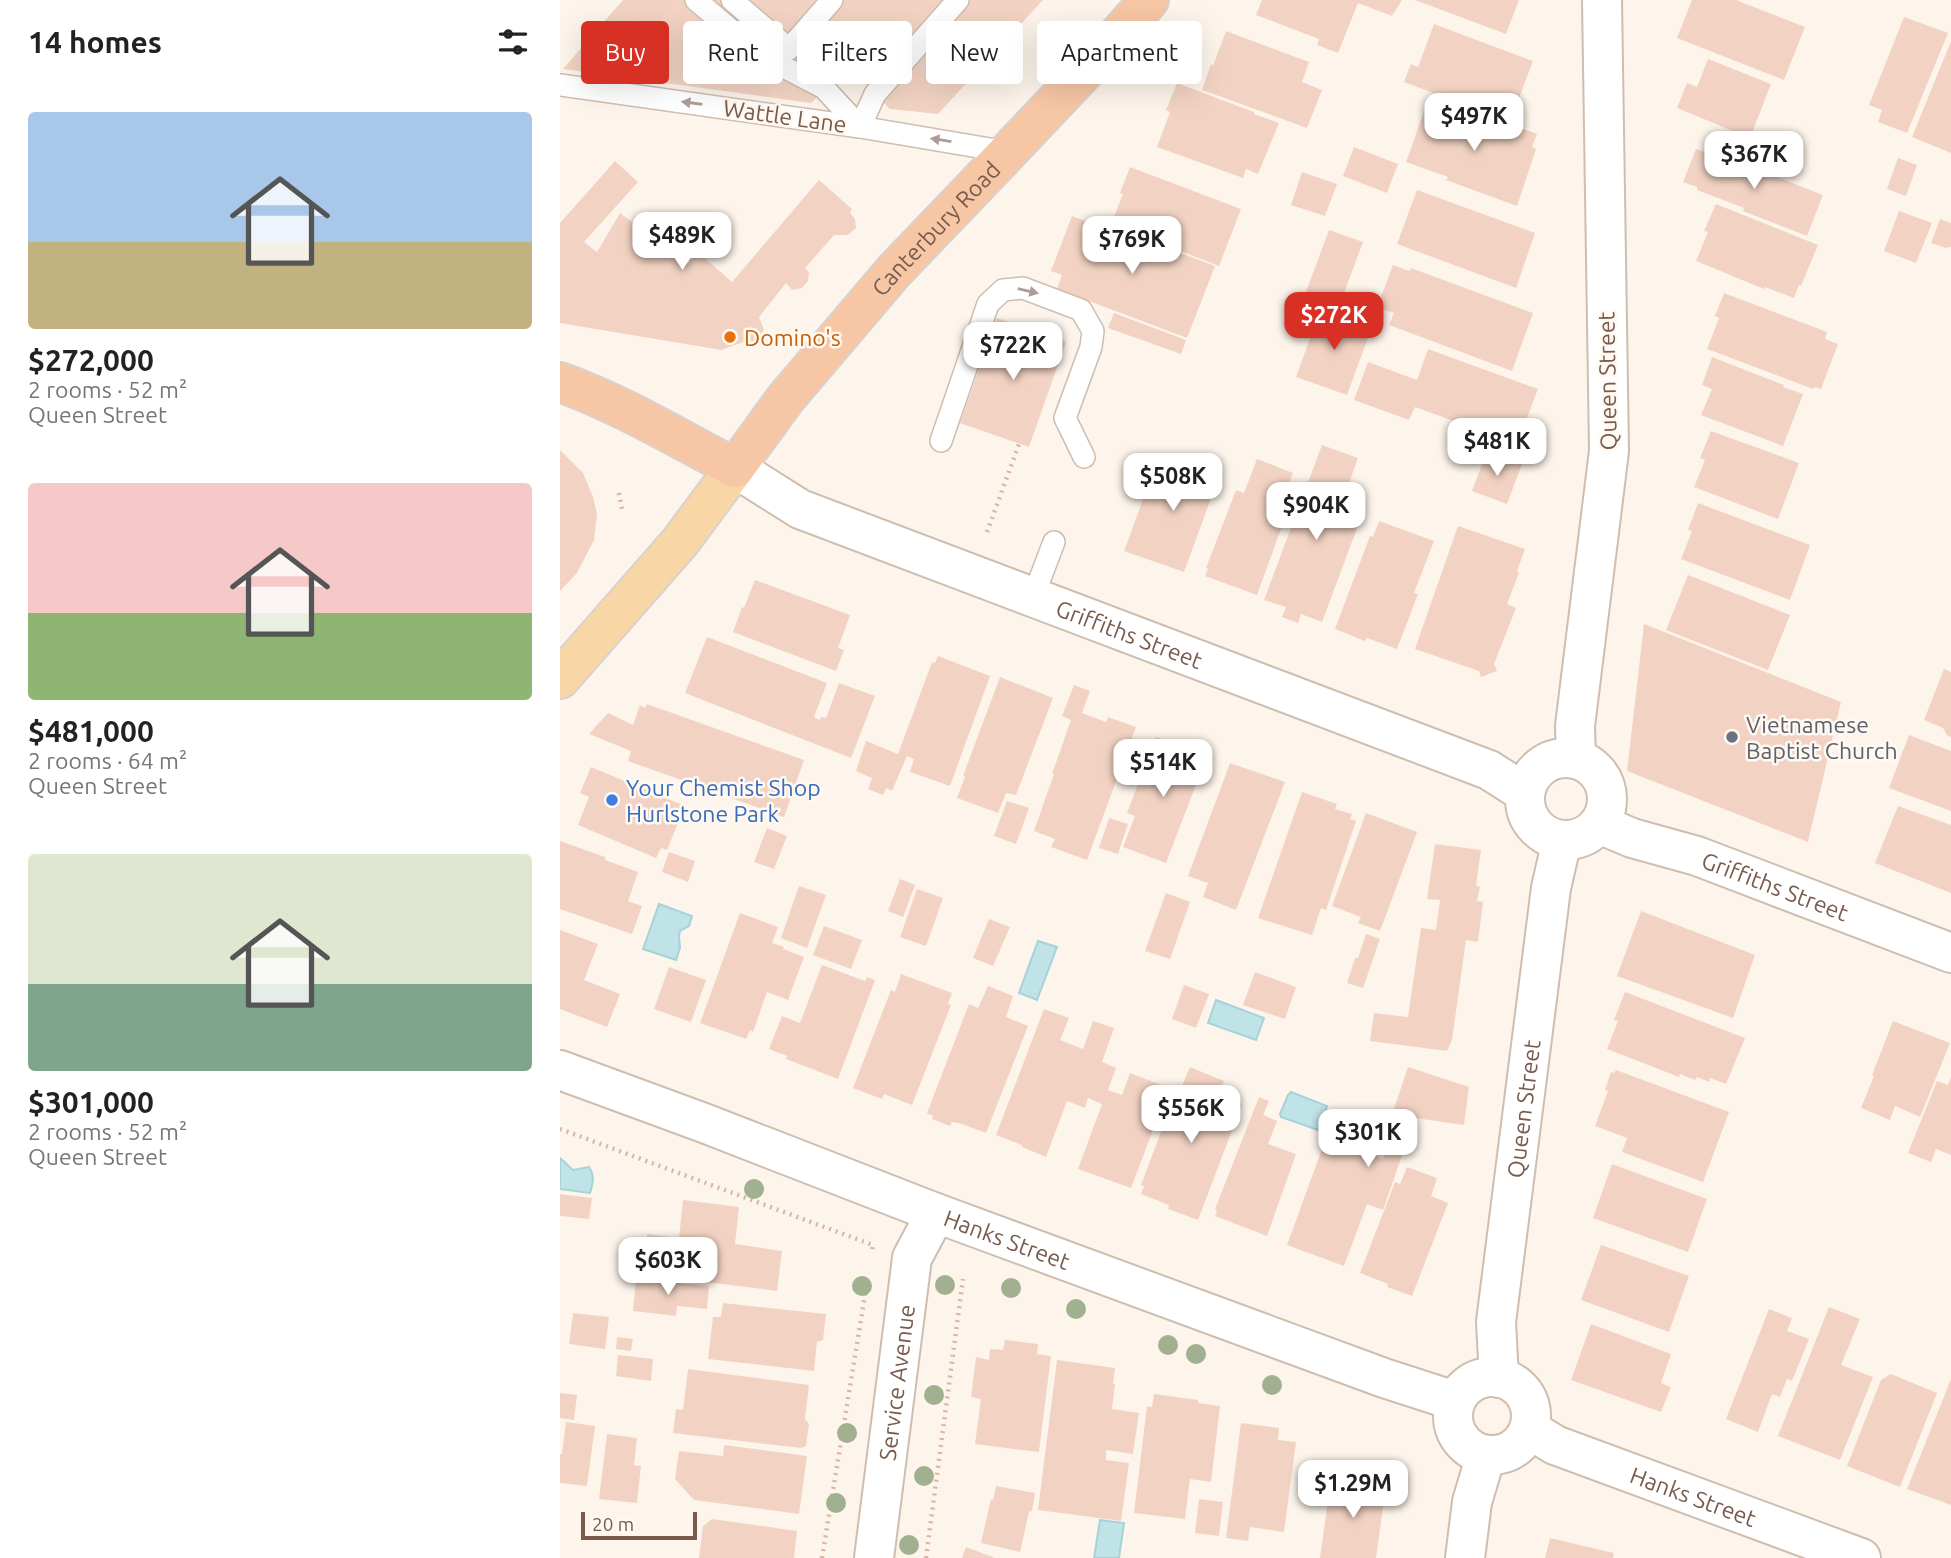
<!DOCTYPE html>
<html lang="en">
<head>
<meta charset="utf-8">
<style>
  :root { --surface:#fff; --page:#f2f2f2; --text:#222; --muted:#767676; --accent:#d93025 }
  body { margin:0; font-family:Ubuntu,sans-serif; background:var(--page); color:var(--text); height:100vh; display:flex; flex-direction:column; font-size:26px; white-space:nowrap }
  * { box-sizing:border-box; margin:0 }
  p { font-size:23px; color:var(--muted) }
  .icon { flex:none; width:38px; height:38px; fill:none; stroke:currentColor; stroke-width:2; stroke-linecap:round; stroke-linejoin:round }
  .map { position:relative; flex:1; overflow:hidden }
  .side { display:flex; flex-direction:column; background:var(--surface); width:560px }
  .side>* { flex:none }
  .banner { position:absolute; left:21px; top:21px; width:665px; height:63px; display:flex; gap:14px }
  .scale { position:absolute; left:21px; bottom:18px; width:116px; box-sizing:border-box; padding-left:7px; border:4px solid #785b4d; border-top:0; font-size:19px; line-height:24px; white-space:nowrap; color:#785b4d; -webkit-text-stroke:5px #fff9f2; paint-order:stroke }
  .price { position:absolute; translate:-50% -60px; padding:0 16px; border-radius:14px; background:#fff; color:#222; font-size:23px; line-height:46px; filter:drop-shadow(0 2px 4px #0008) }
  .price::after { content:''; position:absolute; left:50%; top:42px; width:21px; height:16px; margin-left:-10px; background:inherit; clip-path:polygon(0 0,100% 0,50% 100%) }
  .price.active { background:var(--accent); color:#fff }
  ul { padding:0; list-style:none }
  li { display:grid; align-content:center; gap:14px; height:371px; padding:0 28px }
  li span { display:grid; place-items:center; height:217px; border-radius:7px; color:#555 }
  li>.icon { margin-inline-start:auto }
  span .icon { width:126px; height:126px; fill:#fffc; stroke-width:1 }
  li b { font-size:30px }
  h2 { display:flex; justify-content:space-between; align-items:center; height:84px; padding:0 28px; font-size:30px }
  .pill { padding:0 24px; border-radius:7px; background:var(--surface); box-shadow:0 7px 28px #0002; font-size:24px; line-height:63px }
  .pill.active { background:var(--accent); color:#fff }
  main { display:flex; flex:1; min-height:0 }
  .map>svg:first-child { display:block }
</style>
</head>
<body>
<main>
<section class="side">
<h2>14 homes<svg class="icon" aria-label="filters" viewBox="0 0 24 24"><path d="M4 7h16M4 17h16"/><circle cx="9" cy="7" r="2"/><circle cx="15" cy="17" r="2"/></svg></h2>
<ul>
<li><span style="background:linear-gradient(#a9c7e8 60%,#c2b280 0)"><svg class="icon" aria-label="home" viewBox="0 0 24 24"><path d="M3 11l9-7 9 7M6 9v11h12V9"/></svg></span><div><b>$272,000</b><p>2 rooms · 52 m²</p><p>Queen Street</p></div></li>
<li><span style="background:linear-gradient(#f6c9c9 60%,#8fb573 0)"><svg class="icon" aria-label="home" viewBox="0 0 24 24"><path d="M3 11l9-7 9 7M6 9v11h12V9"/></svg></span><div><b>$481,000</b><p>2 rooms · 64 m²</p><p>Queen Street</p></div></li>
<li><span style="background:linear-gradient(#dfe7d0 60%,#7fa58c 0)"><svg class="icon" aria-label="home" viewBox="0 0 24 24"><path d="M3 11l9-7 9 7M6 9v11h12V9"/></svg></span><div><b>$301,000</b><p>2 rooms · 52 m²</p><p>Queen Street</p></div></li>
</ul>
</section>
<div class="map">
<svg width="1391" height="1558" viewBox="0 0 1391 1558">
  <rect width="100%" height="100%" fill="#fdf5eb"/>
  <!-- water -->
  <g fill="#bfe3e7" stroke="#a5d3d9" stroke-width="2">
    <polygon points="99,904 132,916 129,926 120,931 119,936 120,948 116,960 83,949"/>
    <polygon points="478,941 497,947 477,1000 459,993"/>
    <polygon points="656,1000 704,1018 696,1040 648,1023"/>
    <polygon points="731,1092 767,1106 761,1127 758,1130 721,1117 720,1114 728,1095"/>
    <path d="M 0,1158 L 13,1170 L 29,1167 C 35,1176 33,1183 30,1193 L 0,1189 Z"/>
    <polygon points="540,1520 564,1523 559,1558 534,1558"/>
  </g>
  <!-- building -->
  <g fill="#f2d3c3">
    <polygon points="63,0 483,0 378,114 330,109 288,66 251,103 3,69"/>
    <polygon points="702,0 842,0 832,16 798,3 778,53 757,45 759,39 696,15"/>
    <polygon points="855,0 959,0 946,34"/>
    <polygon points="1132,0 1176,0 1245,27 1224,80 1117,38"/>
    <polygon points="1344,17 1388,33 1347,133 1318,122 1322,110 1309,105"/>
    <polygon points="874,24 973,61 950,122 844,82 851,64 858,67"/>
    <polygon points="666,31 749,62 742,82 762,90 747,128 642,90 651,64 653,66"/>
    <polygon points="1391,41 1391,153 1352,137"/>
    <polygon points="1148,59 1211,84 1190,138 1117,108 1127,83 1137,87"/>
    <polygon points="617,83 694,112 694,114 719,123 698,174 686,169 683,178 597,147 610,112 606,110"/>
    <polygon points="867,103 910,118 911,115 934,123 936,119 977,134 972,147 976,149 957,206 886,180 888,177 846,162"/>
    <polygon points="794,147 838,164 827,193 783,176"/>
    <polygon points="1136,149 1150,154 1150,151 1263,195 1247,236 1183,211 1184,208 1137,190 1137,187 1123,182"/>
    <polygon points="1338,158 1357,165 1346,196 1327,189"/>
    <polygon points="55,161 78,182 24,242 37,252 60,213 128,264 138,252 172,282 259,180 292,209 290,213 295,219 296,228 288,235 274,235 245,268 249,272 248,281 242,288 232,290 226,283 199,317 204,330 195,341 186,341 161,350 0,323 0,223"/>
    <polygon points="570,167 681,209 659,266 551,224 563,194 560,193"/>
    <polygon points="742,172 777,184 765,216 731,205"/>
    <polygon points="857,190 975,233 956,288 837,244"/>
    <polygon points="1156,204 1258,245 1241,286 1239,285 1234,298 1205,287 1204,289 1136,261 1148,232 1144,231"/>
    <polygon points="1339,211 1372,223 1356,263 1324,251"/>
    <polygon points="512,216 566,236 568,233 655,266 627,338 497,289 502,275 491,271"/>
    <polygon points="1380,219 1391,223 1391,247 1386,248 1371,243"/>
    <polygon points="769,230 803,242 780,304 746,292"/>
    <polygon points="833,265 849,271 851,268 973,313 952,371 829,325 834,313 817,307"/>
    <polygon points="1164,293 1267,332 1265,339 1278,344 1261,389 1254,387 1253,389 1147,349 1159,318 1155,316"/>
    <polygon points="761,308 812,327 787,395 736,377"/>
    <polygon points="554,313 626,340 621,354 548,328"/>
    <polygon points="437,318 506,342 469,447 400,423"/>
    <polygon points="868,349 978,389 957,444 855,407 849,420 794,400 808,362 857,380"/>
    <polygon points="1152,357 1224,385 1223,387 1243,394 1223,446 1141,415 1152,389 1142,385"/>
    <polygon points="1151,431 1239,463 1218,519 1134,487 1145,460 1140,458"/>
    <polygon points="762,445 798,458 787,489 776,485 769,503 802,515 762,622 741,614 738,623 722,617 726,607 704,600"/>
    <polygon points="0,450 23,473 33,497 37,514 34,540 17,573 0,591"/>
    <polygon points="927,451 962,464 947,504 912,491"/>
    <polygon points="598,459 621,467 622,462 633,466 635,461 661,471 624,572 564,551"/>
    <polygon points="697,459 733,473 721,504 729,507 697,595 645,576 648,569 646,568 676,490 684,493"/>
    <polygon points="1138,503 1250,545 1230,600 1121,559 1132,531 1128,530"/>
    <polygon points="819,521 874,541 854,593 858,594 837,649 807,638 805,641 775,629 810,536 813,537"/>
    <polygon points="898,526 965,549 957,571 959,573 947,604 956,608 934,664 937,671 921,677 919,671 855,649"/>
    <polygon points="1128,575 1230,615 1208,670 1106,630"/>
    <polygon points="195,580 290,615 278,648 284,650 276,671 173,632 182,607 184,608"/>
    <polygon points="1084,624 1281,702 1248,842 1067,771"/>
    <polygon points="147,637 267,683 254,717 260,720 261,717 266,718 279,683 315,696 291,758 125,693"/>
    <polygon points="378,656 430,676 390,786 350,772 354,759 347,756 332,791 326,788 323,795 308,789 312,778 296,771 306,741 338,754 372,662 375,663"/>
    <polygon points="1384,669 1391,672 1391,737 1387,735 1383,728 1364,720"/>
    <polygon points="440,677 493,698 456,795 446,793 438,813 397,798 405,777 403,776"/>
    <polygon points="514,685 530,691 522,713 546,722 548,717 576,727 527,860 491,847 495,839 474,831 494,774 492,774 511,720 502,716"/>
    <polygon points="87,704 244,760 224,817 68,761 71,751 29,734 48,713 73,725 80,705 85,708"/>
    <polygon points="1349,735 1391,751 1391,811 1329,788"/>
    <polygon points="596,737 647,756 606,863 563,847 575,816 567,813"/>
    <polygon points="670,763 725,782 676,910 643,897 648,883 628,876"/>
    <polygon points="31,767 125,806 107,850 101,848 96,858 18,825 29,797 20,793"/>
    <polygon points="742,792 777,804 775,809 792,814 790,819 796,821 766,910 761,908 752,935 698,918"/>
    <polygon points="447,801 469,808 456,844 434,836"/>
    <polygon points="1338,806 1391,825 1391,893 1315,863"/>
    <polygon points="806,813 857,832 820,931 798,923 801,917 772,906"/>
    <polygon points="549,818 568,824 558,854 539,848"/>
    <polygon points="207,828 227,836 214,869 194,862"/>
    <polygon points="0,841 45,857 45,860 78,872 68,901 82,906 72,934 0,909"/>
    <polygon points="875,844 921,850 916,886 920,887 917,901 923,902 918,942 906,940 892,1040 887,1051 810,1041 814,1013 848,1017 861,928 876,930 880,900 867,899"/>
    <polygon points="109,852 135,861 128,882 102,872"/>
    <polygon points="340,879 355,885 343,917 328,911"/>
    <polygon points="239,886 266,895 247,948 221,938"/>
    <polygon points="357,889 383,898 366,946 340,937"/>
    <polygon points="606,893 630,902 610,959 585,951"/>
    <polygon points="1081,911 1195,955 1173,1018 1057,976"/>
    <polygon points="180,913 218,927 212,943 224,947 223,949 244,957 228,1000 207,992 193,1032 190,1030 186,1039 140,1023"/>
    <polygon points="429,919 450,927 433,966 413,958"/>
    <polygon points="264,926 302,940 291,969 253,955"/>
    <polygon points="0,930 38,944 24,980 60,994 47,1027 0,1009"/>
    <polygon points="806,934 820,939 803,988 787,983 795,958 798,958"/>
    <polygon points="262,965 305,981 307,977 315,980 278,1079 226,1059 227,1056 209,1049 222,1016 240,1023"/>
    <polygon points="109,967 146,980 131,1022 94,1009"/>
    <polygon points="695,972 736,987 725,1019 683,1005"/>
    <polygon points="341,974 392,993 388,1004 391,1005 352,1105 324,1094 322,1099 293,1088 331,990 335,992"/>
    <polygon points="624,985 649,994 636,1028 612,1019"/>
    <polygon points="428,986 453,996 446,1017 468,1026 426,1133 399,1123 392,1122 390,1126 372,1119 373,1116 367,1113 409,1004 418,1008"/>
    <polygon points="1065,992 1185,1038 1166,1084 1150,1078 1149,1082 1137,1077 1135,1080 1120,1074 1119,1077 1047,1049 1058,1021 1054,1020"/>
    <polygon points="484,1009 509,1018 500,1040 523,1049 533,1021 554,1028 542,1062 556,1068 548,1090 562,1095 570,1073 609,1088 571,1188 518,1169 542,1104 528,1098 525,1108 507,1101 486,1157 462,1147 462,1145 436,1135"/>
    <polygon points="1333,1021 1390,1043 1360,1117 1335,1106 1330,1120 1301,1108 1314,1076 1312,1075"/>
    <polygon points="630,1067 664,1081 659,1094 682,1104 638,1220 608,1209 609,1205 581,1194 584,1186 581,1185 619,1084 622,1086"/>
    <polygon points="848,1067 909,1087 904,1125 855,1118 823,1210 807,1204 784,1266 727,1245 766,1138 823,1159 827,1147 822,1145"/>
    <polygon points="1056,1070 1169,1112 1143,1182 1062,1152 1067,1138 1035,1126 1048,1091 1045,1090 1051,1072 1054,1073"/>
    <polygon points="1391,1077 1391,1155 1376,1149 1371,1162 1348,1153 1377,1081 1388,1085"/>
    <polygon points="699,1097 709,1101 703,1115 717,1121 708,1144 736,1154 707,1236 655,1216 657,1210 655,1209"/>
    <polygon points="1052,1164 1147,1199 1128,1252 1033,1218"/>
    <polygon points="847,1167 877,1178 871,1196 888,1203 852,1296 827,1287 828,1284 800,1273 835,1182 840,1184"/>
    <polygon points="0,1194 32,1198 29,1219 0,1216"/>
    <polygon points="123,1200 179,1207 175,1244 222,1251 217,1291 82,1274 87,1234 119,1238"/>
    <polygon points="1041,1245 1129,1276 1109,1332 1021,1300"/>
    <polygon points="76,1279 149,1286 147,1309 117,1306 116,1316 73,1311"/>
    <polygon points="163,1303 266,1314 263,1340 257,1342 254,1371 148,1359 153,1317 161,1317"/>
    <polygon points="1269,1307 1300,1319 1281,1365 1313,1377 1280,1460 1218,1436"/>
    <polygon points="1209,1309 1232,1318 1227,1331 1249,1339 1232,1381 1227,1379 1220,1397 1212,1394 1198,1432 1166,1419"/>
    <polygon points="13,1313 49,1317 45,1349 9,1344"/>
    <polygon points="1031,1324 1111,1354 1101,1383 1111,1387 1101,1412 1011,1380"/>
    <polygon points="57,1337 73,1339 71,1351 56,1349"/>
    <polygon points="445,1340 478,1344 477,1354 491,1356 479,1452 415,1444 421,1399 411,1397 416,1357 429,1360 430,1349 443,1350"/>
    <polygon points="58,1355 93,1359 91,1381 56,1376"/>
    <polygon points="497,1360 555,1368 553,1384 555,1384 552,1409 579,1413 573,1454 546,1450 546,1460 569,1463 561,1521 478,1510"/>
    <polygon points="128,1369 249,1385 245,1419 249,1424 246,1446 241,1448 113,1433 116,1409 123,1410"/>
    <polygon points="1331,1374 1377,1393 1340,1487 1287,1466 1321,1380"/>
    <polygon points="1391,1379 1391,1505 1347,1489"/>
    <polygon points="0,1393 17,1395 14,1420 0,1418"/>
    <polygon points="594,1394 638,1400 638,1403 660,1406 651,1482 630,1479 625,1519 574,1513 587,1406 592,1407"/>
    <polygon points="6,1422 35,1426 27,1486 0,1483 0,1454 2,1454"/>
    <polygon points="681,1423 719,1428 718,1440 736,1442 724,1532 690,1527 688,1541 666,1538"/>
    <polygon points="47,1434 77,1438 74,1465 81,1466 77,1503 39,1499"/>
    <polygon points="164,1445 247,1456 239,1514 134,1500 115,1479 119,1451 163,1456"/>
    <polygon points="771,1479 826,1486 816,1558 760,1558"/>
    <polygon points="436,1486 475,1493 472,1511 469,1512 460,1552 421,1543 431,1499 433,1500"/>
    <polygon points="639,1499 663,1502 659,1536 635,1533"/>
    <polygon points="152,1519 237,1531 234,1558 139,1558 143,1526"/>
    <polygon points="990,1538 1054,1553 1053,1558 985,1558"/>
    <polygon points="406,1547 435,1558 402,1558"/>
  </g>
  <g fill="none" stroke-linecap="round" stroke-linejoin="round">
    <!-- service casing -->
    <g stroke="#cfbdb0" stroke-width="24">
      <g id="service">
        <polyline points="136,0 199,54 264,88 300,127 315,94 398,0"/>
        <polyline points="172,0 229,49 272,0"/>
        <polyline points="0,85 300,127 448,152"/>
        <polyline points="381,441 428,304 443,290 463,288 521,310 533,331 531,347 505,418 524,457"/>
        <polyline points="473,597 494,542"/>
      </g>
    </g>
    <!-- minor casing -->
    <g stroke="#cfbdb0" stroke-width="42">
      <g id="minor">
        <path id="s1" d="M 175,468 L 240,509 L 929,770 L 965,793"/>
        <path id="s2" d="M 1039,824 L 1072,838 L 1137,856 L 1391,953"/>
        <path id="s3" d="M 0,1070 L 144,1123 L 376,1213 L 824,1378 L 895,1401"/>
        <path id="s4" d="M 969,1429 L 995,1445 L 1301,1558"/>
        <path id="s5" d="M 314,1558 L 352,1258 L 376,1213"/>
      </g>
    </g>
    <!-- tertiary casing -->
    <g stroke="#cfbdb0" stroke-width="42">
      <g id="tertiary">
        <circle cx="1006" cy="799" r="41"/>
        <polyline points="1016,759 1015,726 1049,451 1042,0"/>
        <circle cx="932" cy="1416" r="39"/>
        <path id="s6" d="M 939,1378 L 936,1322 L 991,888 L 1002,840"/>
        <polyline points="905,1558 912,1502 926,1455"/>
      </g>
    </g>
    <!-- primary casing -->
    <g stroke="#d9d1cd" stroke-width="42">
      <polyline id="primary" points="0,679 120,542 175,468"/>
    </g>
    <!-- trunk casing -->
    <g stroke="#d9d1cd" stroke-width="42">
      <g id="trunk">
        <path id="s7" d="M 0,382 C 61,404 117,438 175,468 L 226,398 L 334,271 L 448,152 L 553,41 L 589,0"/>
      </g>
    </g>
    <!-- path -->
    <g stroke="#d8b6a5" stroke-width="4.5" stroke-dasharray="2 5" stroke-linecap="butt">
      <polyline points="59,493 62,509"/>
      <polyline points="427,532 459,444"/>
      <polyline points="0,1129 313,1245 312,1250"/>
      <polyline points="262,1558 306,1289"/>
      <polyline points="366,1558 403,1279"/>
    </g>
    <!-- service -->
    <use href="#service" stroke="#fff" stroke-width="21"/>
    <!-- minor -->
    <use href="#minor" stroke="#fff" stroke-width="38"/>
    <!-- tertiary -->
    <use href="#tertiary" stroke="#fff" stroke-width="38"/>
    <!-- primary -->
    <use href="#primary" stroke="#f9d6a6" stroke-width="38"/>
    <!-- trunk -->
    <use href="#trunk" stroke="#f7c6a5" stroke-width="38"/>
  </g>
  <!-- trees -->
  <g fill="#a1b08e">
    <circle cx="194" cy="1189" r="10"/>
    <circle cx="385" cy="1285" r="10"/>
    <circle cx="302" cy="1286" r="10"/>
    <circle cx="451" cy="1288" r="10"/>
    <circle cx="516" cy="1309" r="10"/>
    <circle cx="608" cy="1345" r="10"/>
    <circle cx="636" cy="1354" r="10"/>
    <circle cx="712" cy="1385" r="10"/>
    <circle cx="374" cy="1395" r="10"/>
    <circle cx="287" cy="1433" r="10"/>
    <circle cx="364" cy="1476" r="10"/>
    <circle cx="276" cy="1503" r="10"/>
    <circle cx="349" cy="1545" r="10"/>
  </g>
  <!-- one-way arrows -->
  <defs><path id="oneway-solid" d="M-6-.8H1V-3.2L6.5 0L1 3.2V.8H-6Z" transform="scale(1.75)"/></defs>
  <g fill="#ae9d94">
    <use href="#oneway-solid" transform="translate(132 103) rotate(-172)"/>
    <use href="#oneway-solid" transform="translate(381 140) rotate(-171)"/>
    <use href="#oneway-solid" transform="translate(468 291) rotate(13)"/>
  </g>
  <!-- markers -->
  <circle fill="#e8710a" stroke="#fff9f2" stroke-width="2.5" cx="170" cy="337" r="7"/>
  <circle fill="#6b7280" stroke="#fff9f2" stroke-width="2.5" cx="1172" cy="737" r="7"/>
  <circle fill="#3f7fe0" stroke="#fff9f2" stroke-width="2.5" cx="52" cy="800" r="7"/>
  <g text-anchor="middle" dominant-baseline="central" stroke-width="5" stroke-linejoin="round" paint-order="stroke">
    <!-- street labels -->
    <g font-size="23" fill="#785b4d" stroke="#fff9f2">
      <text transform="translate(225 116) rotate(8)">Wattle Lane</text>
      <text stroke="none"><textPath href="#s7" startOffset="508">Canterbury Road</textPath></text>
      <text transform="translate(1047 381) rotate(-91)">Queen Street</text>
      <text stroke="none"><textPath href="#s1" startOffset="429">Griffiths Street</textPath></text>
      <text stroke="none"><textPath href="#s2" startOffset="187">Griffiths Street</textPath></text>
      <text stroke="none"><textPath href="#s6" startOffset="271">Queen Street</textPath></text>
      <text stroke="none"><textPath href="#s3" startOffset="478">Hanks Street</textPath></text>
      <text stroke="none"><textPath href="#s5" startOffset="177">Service Avenue</textPath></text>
      <text stroke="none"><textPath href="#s4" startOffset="178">Hanks Street</textPath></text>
    </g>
    <!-- food labels -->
    <g font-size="23" fill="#c56008" stroke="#fff9f2" text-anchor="start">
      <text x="184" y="337">Domino's</text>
    </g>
    <!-- worship labels -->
    <g font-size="23" fill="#5b616d" stroke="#fff9f2" text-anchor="start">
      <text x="1186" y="724">Vietnamese<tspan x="1186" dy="26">Baptist Church</tspan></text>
    </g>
    <!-- shop labels -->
    <g font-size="23" fill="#366cbe" stroke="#fff9f2" text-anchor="start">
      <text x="66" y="787">Your Chemist Shop<tspan x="66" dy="26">Hurlstone Park</tspan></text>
    </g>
  </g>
</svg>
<div class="scale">20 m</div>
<b class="price" style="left:914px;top:153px">$497K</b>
<b class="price" style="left:1194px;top:191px">$367K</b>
<b class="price" style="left:122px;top:272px">$489K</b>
<b class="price" style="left:572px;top:276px">$769K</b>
<b class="price active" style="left:774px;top:352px">$272K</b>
<b class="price" style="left:453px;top:382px">$722K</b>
<b class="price" style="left:937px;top:478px">$481K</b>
<b class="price" style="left:613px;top:513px">$508K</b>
<b class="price" style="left:756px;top:542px">$904K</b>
<b class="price" style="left:603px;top:799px">$514K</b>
<b class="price" style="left:631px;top:1145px">$556K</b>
<b class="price" style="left:808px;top:1169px">$301K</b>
<b class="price" style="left:108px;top:1297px">$603K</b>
<b class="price" style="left:793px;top:1520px">$1.29M</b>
<div class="banner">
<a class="pill active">Buy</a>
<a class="pill">Rent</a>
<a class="pill">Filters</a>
<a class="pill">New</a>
<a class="pill">Apartment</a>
</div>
</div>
</main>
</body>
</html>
